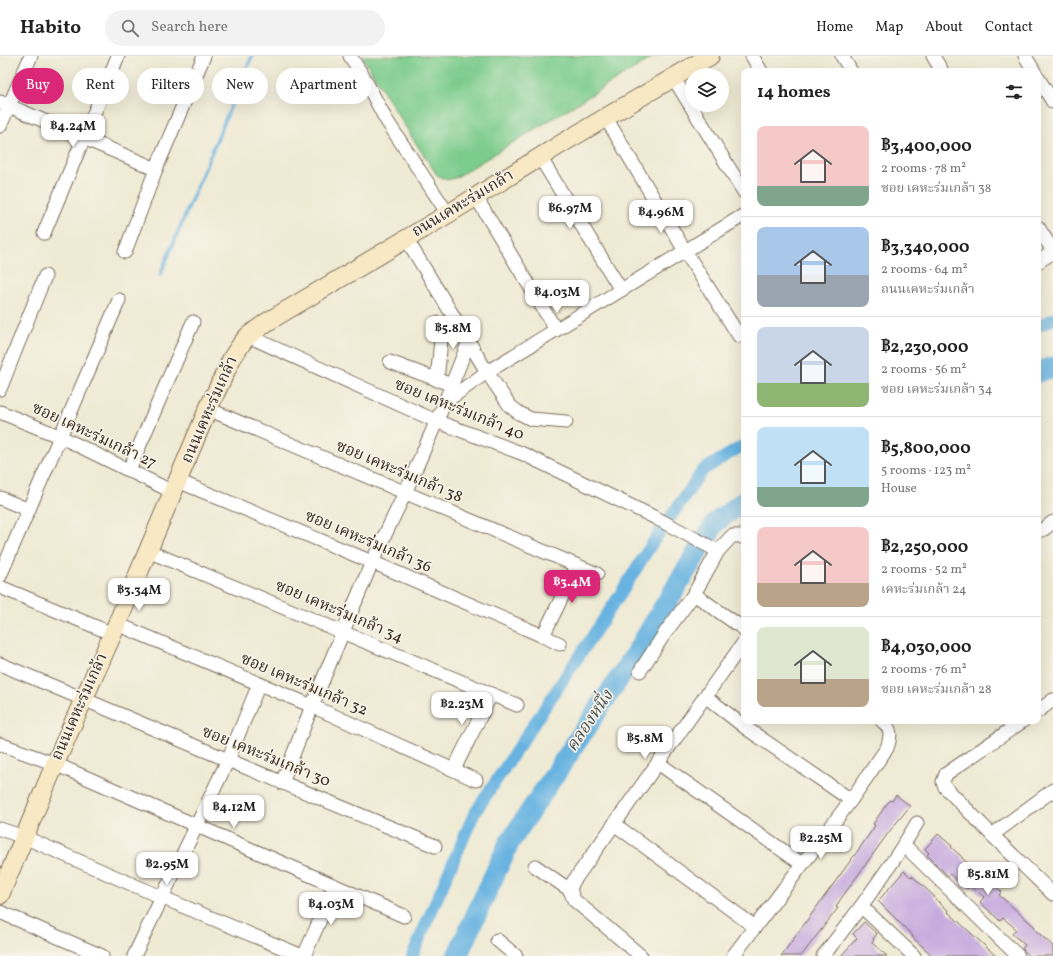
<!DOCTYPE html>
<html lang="en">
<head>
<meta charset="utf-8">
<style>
  :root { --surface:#fff; --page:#f2f2f2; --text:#222; --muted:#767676; --line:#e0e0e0; --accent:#db2777 }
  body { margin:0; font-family:Vollkorn,"Noto Serif Thai",serif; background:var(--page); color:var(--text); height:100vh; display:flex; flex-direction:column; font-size:15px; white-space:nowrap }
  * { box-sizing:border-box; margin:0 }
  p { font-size:13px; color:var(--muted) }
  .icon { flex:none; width:22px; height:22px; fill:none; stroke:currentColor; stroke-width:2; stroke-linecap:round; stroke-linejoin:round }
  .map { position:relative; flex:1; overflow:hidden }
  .details { position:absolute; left:741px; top:12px; width:300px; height:656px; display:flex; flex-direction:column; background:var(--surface); border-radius:8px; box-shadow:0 4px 16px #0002 }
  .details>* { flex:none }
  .guide { position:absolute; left:12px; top:12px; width:380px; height:36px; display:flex; gap:8px }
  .buttons { position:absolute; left:685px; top:12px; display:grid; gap:8px }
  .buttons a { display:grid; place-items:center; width:44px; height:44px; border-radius:50%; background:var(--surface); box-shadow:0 4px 16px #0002; font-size:20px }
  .price { position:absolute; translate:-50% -34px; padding:0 9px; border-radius:8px; background:#fff; color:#222; font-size:13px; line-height:26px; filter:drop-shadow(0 1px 2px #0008) }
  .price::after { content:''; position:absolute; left:50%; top:24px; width:12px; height:9px; margin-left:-6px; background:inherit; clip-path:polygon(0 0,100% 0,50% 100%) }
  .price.current { background:var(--accent); color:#fff }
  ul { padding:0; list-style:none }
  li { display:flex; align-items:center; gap:12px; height:100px; padding:0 16px }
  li+li { border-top:1px solid var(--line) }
  li span { display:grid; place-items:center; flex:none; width:112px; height:80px; border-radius:8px; color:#555 }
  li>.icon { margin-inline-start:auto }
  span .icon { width:48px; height:48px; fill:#fffc; stroke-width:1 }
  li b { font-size:17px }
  h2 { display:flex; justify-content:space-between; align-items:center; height:48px; padding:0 16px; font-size:17px }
  .chip { padding:0 14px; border-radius:18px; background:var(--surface); box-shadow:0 4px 16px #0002; font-size:14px; line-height:36px }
  .chip.current { background:var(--accent); color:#fff }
  header { display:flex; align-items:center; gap:24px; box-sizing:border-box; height:56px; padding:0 20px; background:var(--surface); border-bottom:1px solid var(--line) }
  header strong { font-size:19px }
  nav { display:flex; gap:22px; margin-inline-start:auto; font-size:14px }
  .search { width:280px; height:36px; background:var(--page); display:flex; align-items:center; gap:10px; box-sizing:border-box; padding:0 14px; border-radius:22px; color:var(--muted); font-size:15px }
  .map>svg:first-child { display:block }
</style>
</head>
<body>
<header>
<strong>Habito</strong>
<div class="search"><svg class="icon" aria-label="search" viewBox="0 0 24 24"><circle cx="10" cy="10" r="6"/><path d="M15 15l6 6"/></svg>Search here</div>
<nav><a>Home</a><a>Map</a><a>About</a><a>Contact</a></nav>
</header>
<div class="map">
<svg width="1053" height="900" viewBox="0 0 1053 900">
  <rect width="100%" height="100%" fill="#f7f3e8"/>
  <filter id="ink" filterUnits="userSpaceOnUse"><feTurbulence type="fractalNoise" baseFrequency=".025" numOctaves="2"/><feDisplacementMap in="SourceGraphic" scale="8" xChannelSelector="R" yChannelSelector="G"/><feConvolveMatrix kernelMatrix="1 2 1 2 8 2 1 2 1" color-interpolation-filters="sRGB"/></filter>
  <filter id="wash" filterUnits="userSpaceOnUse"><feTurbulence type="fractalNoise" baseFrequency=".012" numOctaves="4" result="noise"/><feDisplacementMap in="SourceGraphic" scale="16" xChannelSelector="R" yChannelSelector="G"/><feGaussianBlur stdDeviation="0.9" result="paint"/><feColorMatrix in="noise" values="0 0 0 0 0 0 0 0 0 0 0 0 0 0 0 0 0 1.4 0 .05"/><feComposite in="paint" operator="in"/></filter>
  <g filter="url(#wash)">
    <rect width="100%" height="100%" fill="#efead3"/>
    <!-- green -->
    <polygon fill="#7ccc8c" stroke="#5c7b55" points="362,0 655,0 455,122 447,124 437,119 413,83"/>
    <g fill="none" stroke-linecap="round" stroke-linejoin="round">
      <!-- stream -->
      <polyline stroke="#68b3e1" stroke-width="3.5" points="160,219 252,0"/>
      <!-- canal -->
      <g stroke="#68b3e1" stroke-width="12">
        <polyline points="1038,270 1053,263"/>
        <polyline points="412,900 474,758 621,537 653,486 703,414 744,389"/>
      </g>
      <!-- river -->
      <g stroke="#68b3e1" stroke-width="21">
        <polyline points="1038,316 1053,311"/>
        <polyline points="457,900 509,787 636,597 715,467 744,445"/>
      </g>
    </g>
    <g id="blocks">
      <!-- building -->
      <g fill="#c7aadf">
        <polygon points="896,739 910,750 889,776 840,844 836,851 838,852 801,900 781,900 859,793 873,773 875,769 873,768 886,749 890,744 892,745"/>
        <polygon points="938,778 952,790 951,791 962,801 962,802 993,830 994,829 1002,836 999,839 1035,871 1034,873 1053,890 1053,900 1030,900 1022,893 1025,889 1012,878 1016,873 1003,862 1000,865 980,846 984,841 970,829 967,833 950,818 948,820 927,799 929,797 925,793"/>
        <polygon points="904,815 911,821 912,820 935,841 934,842 949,855 948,856 996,900 933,900 912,881 913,880 878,845"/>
        <polygon points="864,866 877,878 873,883 874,884 872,887 887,900 841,900 857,882 853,878"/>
      </g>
    </g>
  </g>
  <g filter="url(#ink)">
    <use href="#blocks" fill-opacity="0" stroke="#7a6d5d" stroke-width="1"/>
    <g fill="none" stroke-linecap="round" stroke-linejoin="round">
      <!-- street casing -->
      <g stroke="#7a6d5d" stroke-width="15">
        <g id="street">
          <polyline points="350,0 363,20 385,62 448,158"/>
          <polyline points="752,0 761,15"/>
          <polyline points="842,0 851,15"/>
          <polyline points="933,0 942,15"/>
          <polyline points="1025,0 1034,15"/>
          <polyline points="673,21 744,136"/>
          <polyline points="1038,22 1053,46"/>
          <polyline points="0,46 156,113"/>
          <polyline points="606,62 685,195 739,280"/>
          <polyline points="0,70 31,0"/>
          <polyline points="540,101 621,234"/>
          <polyline points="476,141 556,274"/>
          <polyline points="1038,171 1053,195"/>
          <polyline points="44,177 118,0"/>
          <polyline points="406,182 487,316 510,350 519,357 531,363 566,366"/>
          <polyline points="125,196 156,113 204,0"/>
          <polyline points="1038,206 1053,196"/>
          <polyline points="436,267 441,284 437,324"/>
          <polyline points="248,280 436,365 521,397 656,462 718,495"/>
          <polyline points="390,306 452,329"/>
          <polyline points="0,333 45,220"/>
          <polyline points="445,346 487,316 744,159"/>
          <polyline points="208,353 597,518"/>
          <polyline points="0,356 61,381 173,436"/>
          <polyline points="129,414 193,266"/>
          <polyline points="178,425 372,506 543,580"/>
          <polyline points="0,442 29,454"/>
          <polyline points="1038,475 1044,473 1053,466"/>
          <polyline points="148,495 517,649"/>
          <polyline points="0,520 119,244"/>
          <polyline points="0,531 113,578"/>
          <polyline points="694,538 744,573"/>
          <polyline points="117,568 312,650 476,724"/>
          <polyline points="560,588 543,580 577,510"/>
          <polyline points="0,608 228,704 435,790"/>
          <polyline points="640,615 665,577 694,538 718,495 732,480 741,480 744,482"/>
          <polyline points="705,640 746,672 851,744"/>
          <polyline points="1038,655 1053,644"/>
          <polyline points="1023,665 946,718 943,726 945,731 992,779 1053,838"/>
          <polyline points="0,688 55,708 404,860"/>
          <polyline points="658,707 802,808"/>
          <polyline points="454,713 491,639"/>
          <polyline points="282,727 312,650 372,506 405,437 445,346 469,285"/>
          <polyline points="614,768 755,871"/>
          <polyline points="0,773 24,781 161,841 302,900"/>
          <polyline points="992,779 1053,734"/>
          <polyline points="904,789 1018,900"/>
          <polyline points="535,810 570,834"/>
          <polyline points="570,834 573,826 744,586"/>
          <polyline points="570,834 574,844 641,900"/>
          <polyline points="862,851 914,900"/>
          <polyline points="0,856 102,900"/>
          <polyline points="497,884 516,900"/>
          <polyline points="134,900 228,704 259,628"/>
          <polyline points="304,900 335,830"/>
          <path d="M 733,900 L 851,744 L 887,692 C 891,681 892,672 882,665"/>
          <path d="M 823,900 C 857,857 889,814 917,767"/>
        </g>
      </g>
      <!-- secondary casing -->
      <g stroke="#7a6d5d" stroke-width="20">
        <polyline id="secondary" points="0,839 55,708 117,568 208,353 232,302 242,287 248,280 267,266 448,158 566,85 710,0"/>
      </g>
      <!-- street -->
      <use href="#street" stroke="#fff" stroke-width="13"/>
      <!-- secondary -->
      <use href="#secondary" stroke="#f8e8c3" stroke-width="18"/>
    </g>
  </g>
  <g text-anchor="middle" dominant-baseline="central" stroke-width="3.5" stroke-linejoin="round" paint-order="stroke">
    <!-- street labels -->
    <g font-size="16" fill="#3b2a1e" stroke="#f7f3e8">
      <text transform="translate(463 148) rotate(-31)">ถนนเคหะร่มเกล้า</text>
      <text transform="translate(210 354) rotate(-66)">ถนนเคหะร่มเกล้า</text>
      <text transform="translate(459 354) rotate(22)">ซอย เคหะร่มเกล้า 40</text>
      <text transform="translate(94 380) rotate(25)">ซอย เคหะร่มเกล้า 27</text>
      <text transform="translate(399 416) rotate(23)">ซอย เคหะร่มเกล้า 38</text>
      <text transform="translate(368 486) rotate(23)">ซอย เคหะร่มเกล้า 36</text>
      <text transform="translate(339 556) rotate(23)">ซอย เคหะร่มเกล้า 34</text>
      <text transform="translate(304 629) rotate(23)">ซอย เคหะร่มเกล้า 32</text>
      <text transform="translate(80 651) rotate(-66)">ถนนเคหะร่มเกล้า</text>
      <text transform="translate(266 701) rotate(22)">ซอย เคหะร่มเกล้า 30</text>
    </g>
    <!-- water labels -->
    <g font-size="17" font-style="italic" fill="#485358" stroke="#f7f3e8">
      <text transform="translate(590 665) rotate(-56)">คลองหนึ่ง</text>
    </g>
  </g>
</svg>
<div class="buttons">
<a><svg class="icon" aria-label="layers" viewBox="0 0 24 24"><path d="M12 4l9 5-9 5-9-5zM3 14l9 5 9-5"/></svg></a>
</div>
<b class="price" style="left:73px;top:92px">฿4.24M</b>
<b class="price" style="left:570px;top:174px">฿6.97M</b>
<b class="price" style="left:661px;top:178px">฿4.96M</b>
<b class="price" style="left:557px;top:258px">฿4.03M</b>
<b class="price" style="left:453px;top:294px">฿5.8M</b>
<b class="price current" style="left:572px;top:548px">฿3.4M</b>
<b class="price" style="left:139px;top:556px">฿3.34M</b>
<b class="price" style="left:462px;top:670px">฿2.23M</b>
<b class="price" style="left:645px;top:704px">฿5.8M</b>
<b class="price" style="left:234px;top:773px">฿4.12M</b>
<b class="price" style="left:821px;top:804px">฿2.25M</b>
<b class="price" style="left:167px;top:830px">฿2.95M</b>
<b class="price" style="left:988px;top:840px">฿5.81M</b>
<b class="price" style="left:331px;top:870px">฿4.03M</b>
<div class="guide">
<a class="chip current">Buy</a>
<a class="chip">Rent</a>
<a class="chip">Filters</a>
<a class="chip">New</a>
<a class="chip">Apartment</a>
</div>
<section class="details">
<h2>14 homes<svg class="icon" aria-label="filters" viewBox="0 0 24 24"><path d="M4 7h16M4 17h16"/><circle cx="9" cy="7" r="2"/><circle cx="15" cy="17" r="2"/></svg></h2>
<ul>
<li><span style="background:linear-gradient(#f6c9c9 75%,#7fa58c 0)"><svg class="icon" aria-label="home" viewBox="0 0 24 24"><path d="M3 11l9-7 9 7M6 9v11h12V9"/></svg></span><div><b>฿3,400,000</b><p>2 rooms · 78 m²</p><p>ซอย เคหะร่มเกล้า 38</p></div></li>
<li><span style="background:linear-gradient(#a9c7e8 60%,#9aa5b1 0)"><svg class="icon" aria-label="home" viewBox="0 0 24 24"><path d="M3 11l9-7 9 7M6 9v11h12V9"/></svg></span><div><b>฿3,340,000</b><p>2 rooms · 64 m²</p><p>ถนนเคหะร่มเกล้า</p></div></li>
<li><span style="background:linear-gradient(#c9d6e8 70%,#8fb573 0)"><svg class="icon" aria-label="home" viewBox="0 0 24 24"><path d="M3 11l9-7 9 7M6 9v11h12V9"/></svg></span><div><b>฿2,230,000</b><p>2 rooms · 56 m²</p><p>ซอย เคหะร่มเกล้า 34</p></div></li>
<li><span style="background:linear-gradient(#bfe0f5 75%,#7fa58c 0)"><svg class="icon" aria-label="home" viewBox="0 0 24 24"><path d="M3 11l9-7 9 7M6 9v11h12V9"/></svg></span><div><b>฿5,800,000</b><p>5 rooms · 123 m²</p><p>House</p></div></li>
<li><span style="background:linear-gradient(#f6c9c9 70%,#b9a48a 0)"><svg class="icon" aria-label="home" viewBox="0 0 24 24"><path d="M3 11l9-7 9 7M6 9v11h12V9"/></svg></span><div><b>฿2,250,000</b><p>2 rooms · 52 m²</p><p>เคหะร่มเกล้า 24</p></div></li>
<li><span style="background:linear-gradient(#dfe7d0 65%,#b9a48a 0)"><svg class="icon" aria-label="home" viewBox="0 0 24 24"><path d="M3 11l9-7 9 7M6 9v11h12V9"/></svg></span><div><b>฿4,030,000</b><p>2 rooms · 76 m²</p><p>ซอย เคหะร่มเกล้า 28</p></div></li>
</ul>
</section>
</div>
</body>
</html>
